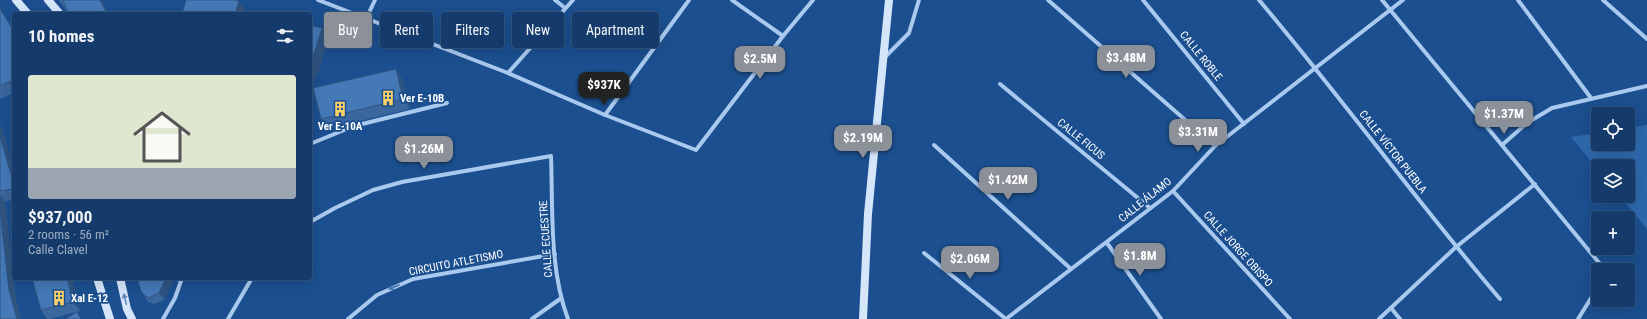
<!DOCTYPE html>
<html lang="en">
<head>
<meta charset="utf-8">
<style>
  :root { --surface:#143b6b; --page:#214673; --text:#f1f3f6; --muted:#9dadc1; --line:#33557e; --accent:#8c9099 }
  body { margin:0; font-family:"Roboto Condensed",sans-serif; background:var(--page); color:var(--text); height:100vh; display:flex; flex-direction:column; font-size:15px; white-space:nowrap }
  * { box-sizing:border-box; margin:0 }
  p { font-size:13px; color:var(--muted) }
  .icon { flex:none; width:22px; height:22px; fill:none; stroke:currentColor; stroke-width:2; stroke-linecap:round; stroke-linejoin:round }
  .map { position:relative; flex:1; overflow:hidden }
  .details { position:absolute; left:12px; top:12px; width:300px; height:268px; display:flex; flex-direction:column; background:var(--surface); border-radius:4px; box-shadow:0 4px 16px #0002,0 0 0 1px var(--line) }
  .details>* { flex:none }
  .hud { position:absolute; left:324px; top:12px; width:380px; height:36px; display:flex; gap:8px }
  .buttons { position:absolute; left:1591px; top:107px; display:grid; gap:8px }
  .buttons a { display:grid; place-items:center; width:44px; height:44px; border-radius:4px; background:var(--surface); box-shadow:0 4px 16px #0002,0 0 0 1px var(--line); font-size:20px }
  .price { position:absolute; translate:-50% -34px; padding:0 9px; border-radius:8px; background:var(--accent); color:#fff; font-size:13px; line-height:26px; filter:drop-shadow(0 1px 2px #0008) }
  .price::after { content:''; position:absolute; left:50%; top:24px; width:12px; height:9px; margin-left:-6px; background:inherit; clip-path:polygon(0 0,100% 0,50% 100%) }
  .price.current { background:#222; color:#fff }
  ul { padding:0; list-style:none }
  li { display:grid; align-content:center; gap:8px; height:212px; padding:0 16px }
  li+li { border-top:1px solid var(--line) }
  li span { display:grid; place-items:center; height:124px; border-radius:4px; color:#555 }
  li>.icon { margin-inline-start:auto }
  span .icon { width:72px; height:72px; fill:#fffc; stroke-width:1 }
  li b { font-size:17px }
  h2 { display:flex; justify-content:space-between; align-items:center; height:48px; padding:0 16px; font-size:17px }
  .chip { padding:0 14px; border-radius:4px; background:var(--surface); box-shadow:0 4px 16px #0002,0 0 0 1px var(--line); font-size:14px; line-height:36px }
  .chip.current { background:var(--accent); color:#fff }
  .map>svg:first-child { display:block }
</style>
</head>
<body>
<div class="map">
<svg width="1647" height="319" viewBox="0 0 1647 319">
  <rect width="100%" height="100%" fill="#1b4f8f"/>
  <!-- green -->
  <polygon fill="#2e69ad" points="1647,125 1647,229 1620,196 1628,196 1628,166 1598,166 1598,170 1571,137 1598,133 1598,144 1628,144 1628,128"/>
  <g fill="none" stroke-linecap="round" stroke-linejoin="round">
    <!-- street -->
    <g stroke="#a9c9ee" stroke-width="4">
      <polyline points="318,0 508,73 605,115 696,150 783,36 813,0"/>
      <polyline points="555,0 565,8"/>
      <polyline points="732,0 783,36"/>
      <polyline points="1048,0 1215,146"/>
      <polyline points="1143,0 1244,124"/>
      <path d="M 1259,0 C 1342,98 1417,202 1500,299"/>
      <polyline points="1382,0 1605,270"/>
      <polyline points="1518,0 1591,98"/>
      <polyline points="1603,0 1647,39"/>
      <polyline points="366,19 375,0"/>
      <polyline points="884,58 909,33 919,0"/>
      <polyline points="508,73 573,0"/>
      <polyline points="1000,84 1150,208"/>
      <polyline points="605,115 689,0"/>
      <polyline points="310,144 354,126 447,103"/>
      <polyline points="934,145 1071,269"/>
      <polyline points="1502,145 1527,123 1552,108 1647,86"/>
      <polyline points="1173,191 1290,319"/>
      <path d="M 310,222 L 335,208 L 373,190 L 402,182 L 551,156 C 553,209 549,269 568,319"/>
      <polyline points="1107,243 1161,319"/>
      <polyline points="924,253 1006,319"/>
      <polyline points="1391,308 1400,319"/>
      <polyline points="163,319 175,298 182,278"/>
      <polyline points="228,319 252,278"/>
      <polyline points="348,319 377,295 413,279 555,254"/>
      <polyline points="532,319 560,299"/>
      <polyline points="1006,319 1173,191 1215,146 1403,0"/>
      <polyline points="1379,319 1456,247 1535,184"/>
      <polyline points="1578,319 1598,287"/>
    </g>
    <!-- secondary -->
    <g stroke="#d6e6fa" stroke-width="8">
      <polyline points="16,0 28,14"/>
      <polyline points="48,0 60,14"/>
      <polyline points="97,278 110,319"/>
      <polyline points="120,278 127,309 132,319"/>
      <polyline points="863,319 868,214 889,0"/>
    </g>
  </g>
  <!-- wall -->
  <g fill="#3a679d">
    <polygon points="59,0 101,0 109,14 67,12"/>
    <polygon points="0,8 14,30 13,93 0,99"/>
    <polygon points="396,69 402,79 410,109 327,129 321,119"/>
    <polygon points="0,127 2,129 14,171 14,200 5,201 16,300 21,319 0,319"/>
    <polygon points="32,278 72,278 80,311 50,319 47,319 41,310"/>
    <polygon points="137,278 174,278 164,300 154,304 148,302 144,295"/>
  </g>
  <!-- shaded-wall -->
  <g fill="#305480">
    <polygon points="100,0 101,0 102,1 109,14 107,14"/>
    <polygon points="239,1 246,10 245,14 235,14"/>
    <polygon points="0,8 14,30 14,31 0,9"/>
    <polygon points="322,28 329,38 316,80 315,78 310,93 310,67"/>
    <polygon points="396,69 402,79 410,109 403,99"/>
    <polygon points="0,127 2,129 14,171 14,185 0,136"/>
    <polygon points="0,195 5,201 16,300 21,319 17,319 9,290 0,210"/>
    <polygon points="67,278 72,278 80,311 73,302"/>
    <polygon points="166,278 174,278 164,300 159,293"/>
  </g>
  <!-- building -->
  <g fill="#4478b7" stroke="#305480">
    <polygon points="59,0 100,0 107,14 69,14 63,1 61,3"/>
    <polygon points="186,0 236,0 239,1 235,14 182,14"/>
    <polygon points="0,9 14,31 14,95 10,81 0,86"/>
    <polygon points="310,25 322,28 310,67"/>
    <polygon points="396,69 403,99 321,119 313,88"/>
    <polygon points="0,136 14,185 14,189 0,191"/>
    <polygon points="0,210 9,290 17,319 0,319"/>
    <polygon points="32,278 67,278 73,302 41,310"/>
    <polygon points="137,278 166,278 159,293 149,298 144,295 141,291"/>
    <polygon points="77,312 81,319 65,319"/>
  </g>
  <!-- one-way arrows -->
  <defs><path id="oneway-solid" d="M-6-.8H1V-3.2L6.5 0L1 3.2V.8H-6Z"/></defs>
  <use fill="#4674ac" href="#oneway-solid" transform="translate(394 287) rotate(157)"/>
  <use fill="#668bba" href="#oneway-solid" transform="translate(125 299) rotate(-104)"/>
  <!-- icons -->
  <defs>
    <g id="building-bare" transform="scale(1.2)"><path d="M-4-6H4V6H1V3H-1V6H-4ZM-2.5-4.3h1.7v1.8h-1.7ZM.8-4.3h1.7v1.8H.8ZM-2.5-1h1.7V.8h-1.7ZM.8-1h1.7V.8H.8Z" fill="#ffd166" stroke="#1b4f8f" stroke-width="2.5" paint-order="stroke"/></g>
  </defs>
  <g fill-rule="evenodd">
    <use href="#building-bare" x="388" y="98"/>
    <use href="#building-bare" x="340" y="109"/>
    <use href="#building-bare" x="59" y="298"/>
  </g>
  <g text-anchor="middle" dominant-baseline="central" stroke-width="3.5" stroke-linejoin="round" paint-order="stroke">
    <!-- street labels -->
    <g font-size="11" fill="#fff" stroke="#1b4f8f">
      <text transform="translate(1201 56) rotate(51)">CALLE ROBLE</text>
      <text transform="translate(1081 139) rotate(39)">CALLE FICUS</text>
      <text transform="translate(1393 152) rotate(52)">CALLE VÍCTOR PUEBLA</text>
      <text transform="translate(1145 200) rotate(-39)">CALLE ÁLAMO</text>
      <text transform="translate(546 239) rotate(-94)">CALLE ECUESTRE</text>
      <text transform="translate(1238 249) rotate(48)">CALLE JORGE OBISPO</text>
      <text transform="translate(456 263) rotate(-11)">CIRCUITO ATLETISMO</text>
    </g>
    <!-- poi labels -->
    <g font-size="11" font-weight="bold" fill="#fff" stroke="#1b4f8f" text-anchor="start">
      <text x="400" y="98">Ver E-10B</text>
      <text x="340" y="126" text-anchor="middle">Ver E-10A</text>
      <text x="71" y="298">Xal E-12</text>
    </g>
  </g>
</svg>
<div class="buttons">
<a><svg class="icon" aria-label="locate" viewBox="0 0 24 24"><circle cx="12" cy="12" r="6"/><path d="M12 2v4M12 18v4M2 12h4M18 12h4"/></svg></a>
<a><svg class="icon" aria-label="layers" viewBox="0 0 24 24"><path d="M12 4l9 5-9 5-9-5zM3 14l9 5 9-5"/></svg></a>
<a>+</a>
<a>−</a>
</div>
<b class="price" style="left:1126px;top:79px">$3.48M</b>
<b class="price" style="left:760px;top:80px">$2.5M</b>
<b class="price current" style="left:604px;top:106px">$937K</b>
<b class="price" style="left:1504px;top:135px">$1.37M</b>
<b class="price" style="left:1198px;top:153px">$3.31M</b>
<b class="price" style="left:863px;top:159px">$2.19M</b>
<b class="price" style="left:424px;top:170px">$1.26M</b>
<b class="price" style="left:1008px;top:201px">$1.42M</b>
<b class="price" style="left:1140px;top:277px">$1.8M</b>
<b class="price" style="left:970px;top:280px">$2.06M</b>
<div class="hud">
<a class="chip current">Buy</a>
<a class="chip">Rent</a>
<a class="chip">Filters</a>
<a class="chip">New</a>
<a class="chip">Apartment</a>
</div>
<section class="details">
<h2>10 homes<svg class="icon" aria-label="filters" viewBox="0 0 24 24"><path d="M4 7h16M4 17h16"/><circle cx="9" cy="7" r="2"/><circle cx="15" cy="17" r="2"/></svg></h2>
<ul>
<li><span style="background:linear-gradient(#dfe7d0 75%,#9aa5b1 0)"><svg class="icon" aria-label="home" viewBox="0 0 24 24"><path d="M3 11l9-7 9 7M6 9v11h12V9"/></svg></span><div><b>$937,000</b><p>2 rooms · 56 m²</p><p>Calle Clavel</p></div></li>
</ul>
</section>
</div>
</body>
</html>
